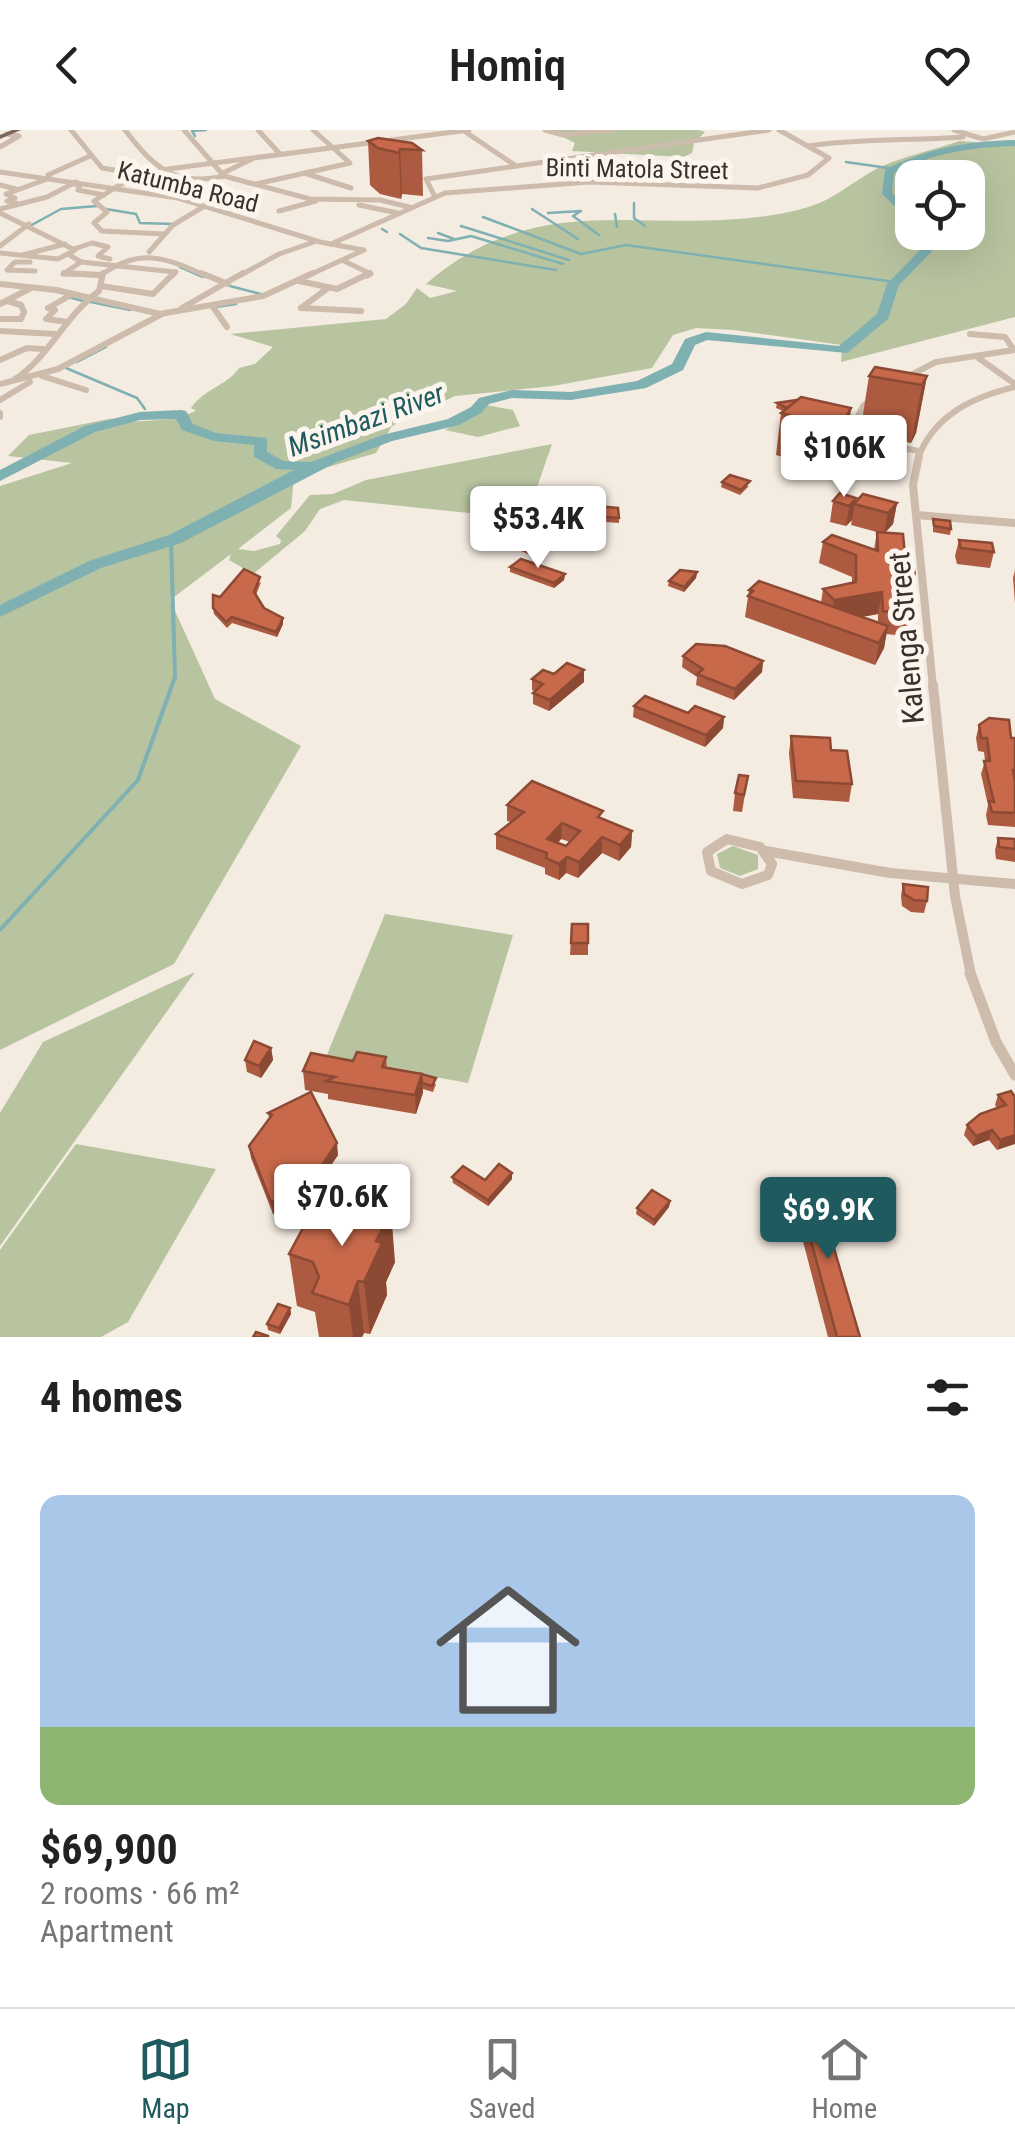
<!DOCTYPE html>
<html lang="en">
<head>
<meta charset="utf-8">
<style>
  :root { --surface:#fff; --page:#f6f6f6; --text:#222; --muted:#767676; --line:#e0e0e0; --accent:#1f5a5e }
  body { margin:0; font-family:"Roboto Condensed",sans-serif; background:var(--page); color:var(--text); height:100vh; display:flex; flex-direction:column; font-size:38px; white-space:nowrap }
  * { box-sizing:border-box; margin:0 }
  p { font-size:32px; color:var(--muted) }
  .icon { flex:none; width:55px; height:55px; fill:none; stroke:currentColor; stroke-width:2; stroke-linecap:round; stroke-linejoin:round }
  .map { position:relative; height:1207px; overflow:hidden }
  .drawer { display:flex; flex-direction:column; background:var(--surface); flex:1 }
  .drawer>* { flex:none }
  .buttons { position:absolute; left:895px; top:30px; display:grid; gap:20px }
  .buttons a { display:grid; place-items:center; width:90px; height:90px; border-radius:20px; background:var(--surface); box-shadow:0 10px 40px #0002; font-size:50px }
  .price { position:absolute; translate:-50% -85px; padding:0 22px; border-radius:10px; background:#fff; color:#222; font-size:32px; line-height:65px; filter:drop-shadow(0 2px 5px #0008) }
  .price::after { content:''; position:absolute; left:50%; top:60px; width:30px; height:22px; margin-left:-15px; background:inherit; clip-path:polygon(0 0,100% 0,50% 100%) }
  .price.active { background:var(--accent); color:#fff }
  ul { padding:0; list-style:none }
  li { display:grid; align-content:center; gap:20px; height:530px; padding:0 40px }
  li span { display:grid; place-items:center; height:310px; border-radius:20px; color:#555 }
  li>.icon { margin-inline-start:auto }
  span .icon { width:180px; height:180px; fill:#fffc; stroke-width:1 }
  li b { font-size:42px }
  h2 { display:flex; justify-content:space-between; align-items:center; height:120px; padding:0 40px; font-size:42px }
  header { display:flex; justify-content:space-between; align-items:center; height:130px; padding:0 40px; background:var(--surface); font-size:45px; font-weight:600 }
  .dock { display:flex; justify-content:space-around; align-items:center; height:140px; border-top:2px solid var(--line); background:var(--surface); font-size:28px; color:var(--muted) }
  .dock a { display:grid; justify-items:center; gap:5px }
  .dock .active { color:var(--accent) }
  .map>svg:first-child { display:block }
</style>
</head>
<body>
<header><svg class="icon" aria-label="back" viewBox="0 0 24 24"><path d="M15 5l-7 7 7 7"/></svg>Homiq<svg class="icon" aria-label="heart" viewBox="0 0 24 24"><path d="M12 20l-8-8c-3-5 5-10 8-4 3-6 11-1 8 4z"/></svg></header>
<div class="map">
<svg width="1015" height="1207" viewBox="0 0 1015 1207">
  <rect width="100%" height="100%" fill="#f4ebe1"/>
  <!-- green -->
  <g fill="#b8c4a0" fill-rule="evenodd">
    <polygon points="549,0 699,0 705,2 694,13 692,23 683,27 572,21 575,13"/>
    <path d="M 959,11 L 1015,15 L 1015,187 L 841,232 L 842,215 L 733,200 L 696,198 L 673,205 L 652,238 L 553,256 L 455,266 L 392,296 L 376,323 L 294,347 L 291,378 L 238,419 L 254,421 L 280,414 L 281,410 L 276,406 L 310,365 L 333,364 L 366,350 L 552,314 L 526,389 L 344,370 L 320,379 L 305,401 L 253,444 L 229,430 L 231,424 L 170,470 L 215,569 L 301,616 L 174,834 L 0,920 L 0,356 L 72,333 L 8,326 L 29,305 L 114,288 L 101,294 L 173,289 L 196,281 L 191,278 C 205,258 227,256 239,238 L 255,234 L 273,217 L 230,204 L 386,189 L 406,174 L 417,158 L 430,168 L 457,161 L 426,154 C 542,53 652,109 784,83 C 825,75 833,66 866,45 C 892,28 930,22 959,11 ZM 912,48 L 968,48 L 968,102 L 912,102 Z"/>
    <polygon points="486,275 513,280 520,296 478,307 445,300"/>
    <polygon points="733,716 758,725 758,739 740,746 720,738 717,724"/>
    <polygon points="385,784 513,805 468,953 326,927"/>
    <polygon points="195,842 0,1116 0,983 43,912"/>
    <polygon points="76,1014 216,1039 128,1192 101,1207 0,1207 0,1120"/>
  </g>
  <g fill="none" stroke-linecap="round" stroke-linejoin="round">
    <!-- stream-far1 -->
    <g stroke="#7fb0b2" stroke-width="2.5">
      <polyline points="195,6 192,1 206,0"/>
      <polyline points="846,32 895,39"/>
      <polyline points="634,73 634,88 645,96"/>
      <polyline points="106,79 136,84 140,93 173,94"/>
      <polyline points="532,79 578,109"/>
      <polyline points="548,83 581,81 573,86 599,105"/>
      <polyline points="615,84 617,97"/>
      <polyline points="483,87 581,124 626,115 895,152"/>
      <polyline points="461,96 569,130"/>
      <polyline points="28,97 61,79 97,76"/>
      <polyline points="382,99 387,102"/>
      <polyline points="438,103 454,109"/>
      <polyline points="400,104 421,118 556,140"/>
      <polyline points="428,108 448,111 471,106 563,134"/>
      <polyline points="180,137 203,147"/>
      <polyline points="226,155 265,165"/>
      <polyline points="68,167 83,171"/>
      <polyline points="86,171 130,180"/>
      <polyline points="216,177 236,174"/>
      <polyline points="77,232 106,217"/>
      <polyline points="66,238 137,268 145,279"/>
    </g>
    <!-- stream -->
    <polyline stroke="#7fb0b2" stroke-width="4" points="0,800 138,650 175,547 171,411"/>
    <!-- river -->
    <g fill="#7fb0b2" fill-rule="evenodd">
      <path d="M 1015,10 L 1015,16 C 971,17 933,23 894,43 L 892,63 L 912,83 L 912,92 L 882,64 L 885,40 C 927,18 968,11 1015,10 Z"/>
      <polygon points="914,102 926,102 932,121 899,155 888,189 847,223 707,210 695,215 683,240 646,258 571,270 512,268 489,274 481,283 459,295 392,311 337,332 181,413 101,438 0,487 0,475 89,431 169,405 294,340 276,339 254,327 254,315 214,311 182,300 176,289 140,290 95,302 0,351 0,340 85,296 140,282 181,280 186,281 193,294 216,303 267,308 267,322 284,331 311,332 382,305 448,289 471,277 479,268 512,260 571,262 637,251 672,234 685,209 706,202 839,216 877,184 887,154 920,120"/>
    </g>
    <!-- street-far4 -->
    <g stroke="#cdbbac" stroke-width="5">
      <polyline points="71,0 102,38 115,40"/>
      <path d="M 125,0 C 154,38 175,57 224,46"/>
      <polyline points="184,0 224,46 310,69 380,70 409,77"/>
      <polyline points="258,0 280,24"/>
      <polyline points="545,0 563,5 612,0"/>
      <polyline points="954,0 983,9 1015,2"/>
      <polyline points="464,1 516,36"/>
      <path d="M 808,16 C 860,8 910,11 963,7"/>
      <polyline points="0,17 19,6 7,4"/>
      <polyline points="0,42 178,68 320,112 363,120"/>
      <polyline points="304,43 351,58"/>
      <polyline points="221,44 252,29"/>
      <polyline points="48,45 90,26"/>
      <polyline points="74,54 80,55 78,60 104,65"/>
      <polyline points="256,54 350,33 313,0"/>
      <polyline points="0,55 16,59"/>
      <polyline points="434,65 426,49 769,0"/>
      <polyline points="16,73 7,71 15,68 6,64 50,48"/>
      <polyline points="359,75 398,83"/>
      <polyline points="0,79 47,67 76,52"/>
      <polyline points="279,81 316,71"/>
      <polyline points="0,83 75,120 58,129 0,123"/>
      <polyline points="164,104 102,101 94,93 107,82 94,71 121,54 168,39 469,0"/>
      <polyline points="331,114 445,63 589,52 758,58 808,45 829,28 779,0"/>
      <polyline points="0,116 29,94"/>
      <polyline points="74,119 92,113 108,117 98,126 110,129"/>
      <polyline points="149,122 173,95 203,77"/>
      <polyline points="68,124 81,132 175,142"/>
      <polyline points="23,125 65,114"/>
      <polyline points="344,131 371,144 367,146"/>
      <polyline points="30,132 15,132 7,140 35,141"/>
      <polyline points="81,132 63,144 100,145"/>
      <path d="M 100,146 C 139,117 165,127 206,146"/>
      <polyline points="172,146 176,142"/>
      <polyline points="239,146 279,124 314,112"/>
      <polyline points="307,146 364,120"/>
    </g>
    <!-- street-far3 -->
    <g stroke="#cdbbac" stroke-width="6">
      <polyline points="64,143 100,145"/>
      <polyline points="201,143 228,154"/>
      <polyline points="299,151 337,159 370,143"/>
      <polyline points="0,154 56,160 160,184 263,166 313,143"/>
      <polyline points="101,156 153,164 174,143"/>
      <polyline points="0,174 31,158"/>
      <polyline points="213,177 227,197"/>
      <polyline points="182,178 243,143"/>
      <polyline points="301,178 361,181"/>
      <polyline points="301,178 328,158"/>
      <polyline points="0,189 21,189 24,182 21,175 7,171"/>
      <polyline points="68,192 46,189 55,180 48,178 71,165"/>
      <polyline points="0,201 56,204"/>
      <polyline points="977,227 1015,254"/>
      <polyline points="0,230 27,218 43,219"/>
      <polyline points="42,246 86,260"/>
      <polyline points="905,248 936,232 1014,220 1005,207 970,204"/>
      <path d="M 15,249 C 48,228 65,186 99,161 L 103,143"/>
      <polyline points="0,254 58,239 162,184"/>
      <polyline points="0,270 30,252"/>
      <polyline points="871,270 863,276 847,308 919,321"/>
      <polyline points="0,283 0,287"/>
      <path d="M 918,328 C 934,285 973,267 1015,257"/>
    </g>
    <!-- street-far2 -->
    <g stroke="#cdbbac" stroke-width="8">
      <polyline points="919,326 913,355 933,557"/>
      <polyline points="916,385 1015,393"/>
    </g>
    <!-- street-far1 -->
    <g stroke="#cdbbac" stroke-width="10">
      <polyline points="933,555 955,766 971,845"/>
      <polygon points="727,709 760,717 772,734 768,745 742,754 711,741 707,722"/>
      <polyline points="766,721 890,743 1015,754"/>
    </g>
    <!-- street -->
    <polyline stroke="#cdbbac" stroke-width="11" points="970,843 996,912 1015,945"/>
    <!-- primary -->
    <polygon fill="#7d675c" fill-rule="evenodd" points="12,0 21,0 0,9 0,5"/>
  </g>
  <!-- wall -->
  <g fill="#ac5a40" fill-rule="evenodd">
    <polygon points="368,11 422,20 423,66 402,64 401,69 380,64 370,55"/>
    <polygon points="869,246 927,246 916,303 911,313 901,311 895,336 875,333 880,307 860,303"/>
    <polygon points="777,273 851,278 844,328 830,341 776,325 781,283 783,281 776,278"/>
    <polygon points="722,352 749,356 740,365 721,357"/>
    <path d="M 833,371 L 897,373 L 893,394 L 885,402 L 906,436 L 915,449 L 911,471 L 909,471 L 910,484 L 906,506 L 886,504 L 884,518 L 875,535 L 745,487 L 749,460 L 821,473 L 823,459 L 852,453 L 852,447 L 819,433 L 823,412 L 874,420 L 877,402 L 851,395 L 852,390 L 846,396 L 830,392 ZM 878,484 L 878,493 L 862,487 Z"/>
    <polygon points="566,384 619,388 619,393 566,389"/>
    <polygon points="496,388 548,417 535,427 503,413 496,418 479,412 479,402"/>
    <polygon points="933,389 951,399 950,405 933,402"/>
    <polygon points="959,410 994,422 990,438 957,434 955,426"/>
    <polygon points="510,437 565,444 564,450 554,458 510,442"/>
    <polygon points="1015,440 1015,473 1013,448"/>
    <polygon points="697,442 696,448 684,462 668,456 669,451"/>
    <polygon points="261,452 256,465 264,478 283,494 277,507 232,493 227,498 214,484 213,478 220,467"/>
    <polygon points="683,526 763,531 762,542 734,570 696,555 697,547 682,537"/>
    <polygon points="584,540 584,552 549,581 533,574 533,563 535,561 532,560 532,549"/>
    <polygon points="634,576 724,587 723,598 705,617 633,587"/>
    <polygon points="979,595 1015,608 1015,697 988,695 986,685 988,675 981,644 985,631 984,622 978,621 976,608"/>
    <polygon points="791,606 831,620 852,654 849,672 793,668 789,623"/>
    <polygon points="748,646 742,682 733,681 735,663"/>
    <path d="M 507,675 L 602,688 L 632,701 L 631,717 L 619,731 L 602,723 L 578,748 L 566,743 L 559,750 L 545,744 L 545,738 L 496,719 L 496,704 L 511,692 L 507,691 ZM 561,709 L 570,712 L 566,716 L 558,713 Z"/>
    <polygon points="998,708 1015,719 1015,732 996,729 995,720"/>
    <polygon points="903,754 927,771 924,783 911,782 902,776 901,766"/>
    <polygon points="572,794 588,813 588,825 570,825"/>
    <polygon points="271,918 273,930 261,948 247,942 245,930"/>
    <polygon points="386,927 387,938 436,954 433,962 423,959 416,984 328,969 328,964 305,960 303,941 353,931"/>
    <polygon points="998,965 1015,967 997,1020 989,1010 973,1016 964,1005 967,995 997,978 995,975"/>
    <polygon points="268,983 338,1025 319,1053 299,1071 273,1084 251,1028 249,1016 269,988"/>
    <polygon points="512,1043 512,1049 488,1076 453,1053 452,1047 485,1050"/>
    <polygon points="797,1059 828,1098 860,1207 828,1207 794,1077"/>
    <polygon points="670,1071 669,1077 654,1096 636,1084 637,1078"/>
    <polygon points="289,1124 395,1132 386,1152 387,1165 370,1204 364,1203 362,1207 319,1207 315,1182 297,1176"/>
    <polygon points="290,1178 291,1184 280,1204 268,1200 267,1194"/>
  </g>
  <!-- shaded-wall -->
  <g fill="#8c4a34">
    <polygon points="400,19 402,64 401,69 399,23"/>
    <polygon points="927,246 916,303 911,313 922,255"/>
    <polygon points="851,278 844,328 830,341 836,298"/>
    <polygon points="856,368 852,390 846,396 849,376"/>
    <polygon points="897,373 893,394 884,404 888,383"/>
    <polygon points="503,402 503,413 496,418 496,408"/>
    <polygon points="549,407 548,417 535,427 536,417"/>
    <polygon points="697,442 696,448 684,462 684,457"/>
    <polygon points="565,444 564,450 554,458 554,453"/>
    <polygon points="882,462 878,484 831,492 834,470"/>
    <polygon points="283,488 283,494 277,507 276,502"/>
    <polygon points="888,496 884,518 875,535 879,513"/>
    <polygon points="763,531 762,542 734,570 735,559"/>
    <polygon points="584,540 584,552 549,581 550,570"/>
    <polygon points="724,587 723,598 705,617 706,605"/>
    <polygon points="562,693 561,709 547,725 547,709"/>
    <polygon points="632,701 631,717 619,731 620,715"/>
    <polygon points="602,707 602,723 578,748 579,732"/>
    <polygon points="567,727 566,743 559,750 559,734"/>
    <polygon points="271,918 273,930 261,948 259,936"/>
    <polygon points="422,944 423,963 416,984 415,965"/>
    <polygon points="992,1000 989,1010 973,1016 976,1006"/>
    <polygon points="1015,1001 1015,1014 997,1020 1000,1010"/>
    <polygon points="337,1013 338,1025 319,1053 299,1071 273,1084 271,1072"/>
    <polygon points="512,1043 512,1049 488,1076 488,1070"/>
    <polygon points="670,1071 669,1077 654,1096 654,1090"/>
    <polygon points="391,1080 395,1132 386,1152 387,1165 370,1204 364,1152 376,1111"/>
    <polygon points="358,1151 364,1203 362,1207 353,1207 349,1175"/>
    <polygon points="290,1178 291,1184 280,1204 279,1198"/>
  </g>
  <!-- building -->
  <g fill="#c8694b" stroke="#8c4a34" stroke-width="2.5" fill-rule="evenodd">
    <polygon points="378,8 412,13 422,20 400,19 399,23 378,18 368,11"/>
    <polygon points="875,237 927,246 922,255 869,246"/>
    <polygon points="801,267 851,278 847,285 851,286 836,298 781,283"/>
    <polygon points="797,270 787,278 777,273"/>
    <polygon points="882,301 891,303 901,309 899,316 878,314"/>
    <polygon points="730,345 750,351 741,360 722,352"/>
    <polygon points="840,363 856,368 849,376 833,371"/>
    <polygon points="863,364 897,373 888,383 854,374"/>
    <polygon points="574,374 618,378 619,388 566,384"/>
    <polygon points="496,388 549,407 536,417 503,402 496,408 479,402"/>
    <polygon points="933,389 950,391 951,399 934,396"/>
    <polygon points="877,402 903,404 906,436 914,437 915,449 908,449 910,484 883,481 882,462 834,470 823,459 856,452 856,425 823,412 832,405 878,421"/>
    <polygon points="959,410 992,413 994,422 961,418"/>
    <polygon points="521,429 565,444 554,453 510,437"/>
    <polygon points="244,439 260,447 254,462 264,478 283,488 276,502 232,487 226,492 213,478 213,465 220,467"/>
    <polygon points="680,440 697,442 684,457 669,451"/>
    <polygon points="759,451 888,496 879,513 748,466 753,461 749,460"/>
    <polygon points="696,514 725,516 763,531 735,559 697,544 703,539 683,526"/>
    <polygon points="567,533 584,540 550,570 533,563 543,554 532,549 543,540 554,544"/>
    <polygon points="645,566 688,583 695,576 724,587 706,605 634,576"/>
    <polygon points="989,588 1009,590 1011,608 1015,608 1015,640 1013,640 1015,651 1015,683 992,682 989,671 994,672 984,631 990,631 987,608 981,608 979,595"/>
    <polygon points="791,606 830,608 831,620 847,621 852,654 796,651"/>
    <polygon points="739,645 748,646 744,665 735,663"/>
    <path d="M 532,651 L 603,681 L 598,687 L 632,701 L 620,715 L 602,707 L 579,732 L 567,727 L 559,734 L 546,728 L 547,723 L 496,704 L 524,682 L 507,675 ZM 562,693 L 580,701 L 566,716 L 547,709 Z"/>
    <polygon points="998,708 1015,709 1015,719 999,717"/>
    <polygon points="903,754 928,757 927,771 914,770 904,764"/>
    <polygon points="572,794 588,794 588,813 571,813"/>
    <polygon points="254,911 271,918 259,936 245,930"/>
    <polygon points="357,922 386,927 382,937 422,944 415,965 326,951 335,947 303,941 311,923 353,931"/>
    <polygon points="421,944 436,948 432,956 422,953"/>
    <polygon points="1011,961 1015,967 1015,1005 1000,1010 992,1000 976,1006 967,995 980,984 1006,975 998,965"/>
    <polygon points="311,962 337,1013 318,1041 297,1059 271,1072 249,1016 272,985 268,983"/>
    <polygon points="499,1034 512,1043 488,1070 452,1047 463,1036 485,1050"/>
    <polygon points="823,1057 828,1098 860,1207 837,1207 797,1059"/>
    <polygon points="652,1060 670,1071 654,1090 637,1078"/>
    <polygon points="358,1070 391,1080 376,1111 382,1113 364,1152 358,1151 349,1175 312,1163 319,1147 313,1132 289,1124 310,1085 331,1091 340,1084 349,1086"/>
    <polygon points="278,1174 290,1178 279,1198 267,1194"/>
    <polygon points="256,1202 268,1206 268,1207 253,1207"/>
  </g>
  <g text-anchor="middle" dominant-baseline="central" stroke-width="10" stroke-linejoin="round" paint-order="stroke">
    <!-- far-street labels -->
    <g font-size="25" fill="#3b302b" stroke="#fbf5ee">
      <text transform="translate(637 39) rotate(1)">Binti Matola Street</text>
      <text transform="translate(188 57) rotate(14)">Katumba Road</text>
    </g>
    <!-- far-water labels -->
    <g font-size="28" font-style="italic" fill="#1f5a5e" stroke="#fbf5ee">
      <text transform="translate(366 290) rotate(-20)">Msimbazi River</text>
    </g>
    <!-- street labels -->
    <g font-size="30" fill="#3b302b" stroke="#fbf5ee">
      <text transform="translate(906 508) rotate(-95)">Kalenga Street</text>
    </g>
  </g>
</svg>
<div class="buttons">
<a><svg class="icon" aria-label="locate" viewBox="0 0 24 24"><circle cx="12" cy="12" r="6"/><path d="M12 2v4M12 18v4M2 12h4M18 12h4"/></svg></a>
</div>
<b class="price" style="left:844px;top:370px">$106K</b>
<b class="price" style="left:538px;top:441px">$53.4K</b>
<b class="price" style="left:342px;top:1119px">$70.6K</b>
<b class="price active" style="left:828px;top:1132px">$69.9K</b>
</div>
<section class="drawer">
<h2>4 homes<svg class="icon" aria-label="filters" viewBox="0 0 24 24"><path d="M4 7h16M4 17h16"/><circle cx="9" cy="7" r="2"/><circle cx="15" cy="17" r="2"/></svg></h2>
<ul>
<li><span style="background:linear-gradient(#a9c7e8 75%,#8fb573 0)"><svg class="icon" aria-label="home" viewBox="0 0 24 24"><path d="M3 11l9-7 9 7M6 9v11h12V9"/></svg></span><div><b>$69,900</b><p>2 rooms · 66 m²</p><p>Apartment</p></div></li>
</ul>
</section>
<nav class="dock">
<a class="active"><svg class="icon" aria-label="map" viewBox="0 0 24 24"><path d="M3 6l6-2 6 2 6-2v14l-6 2-6-2-6 2zM9 4v14M15 6v14"/></svg>Map</a>
<a><svg class="icon" aria-label="saved" viewBox="0 0 24 24"><path d="M7 4h10v16l-5-4-5 4z"/></svg>Saved</a>
<a><svg class="icon" aria-label="home" viewBox="0 0 24 24"><path d="M3 11l9-7 9 7M6 9v11h12V9"/></svg>Home</a>
</nav>
</body>
</html>
